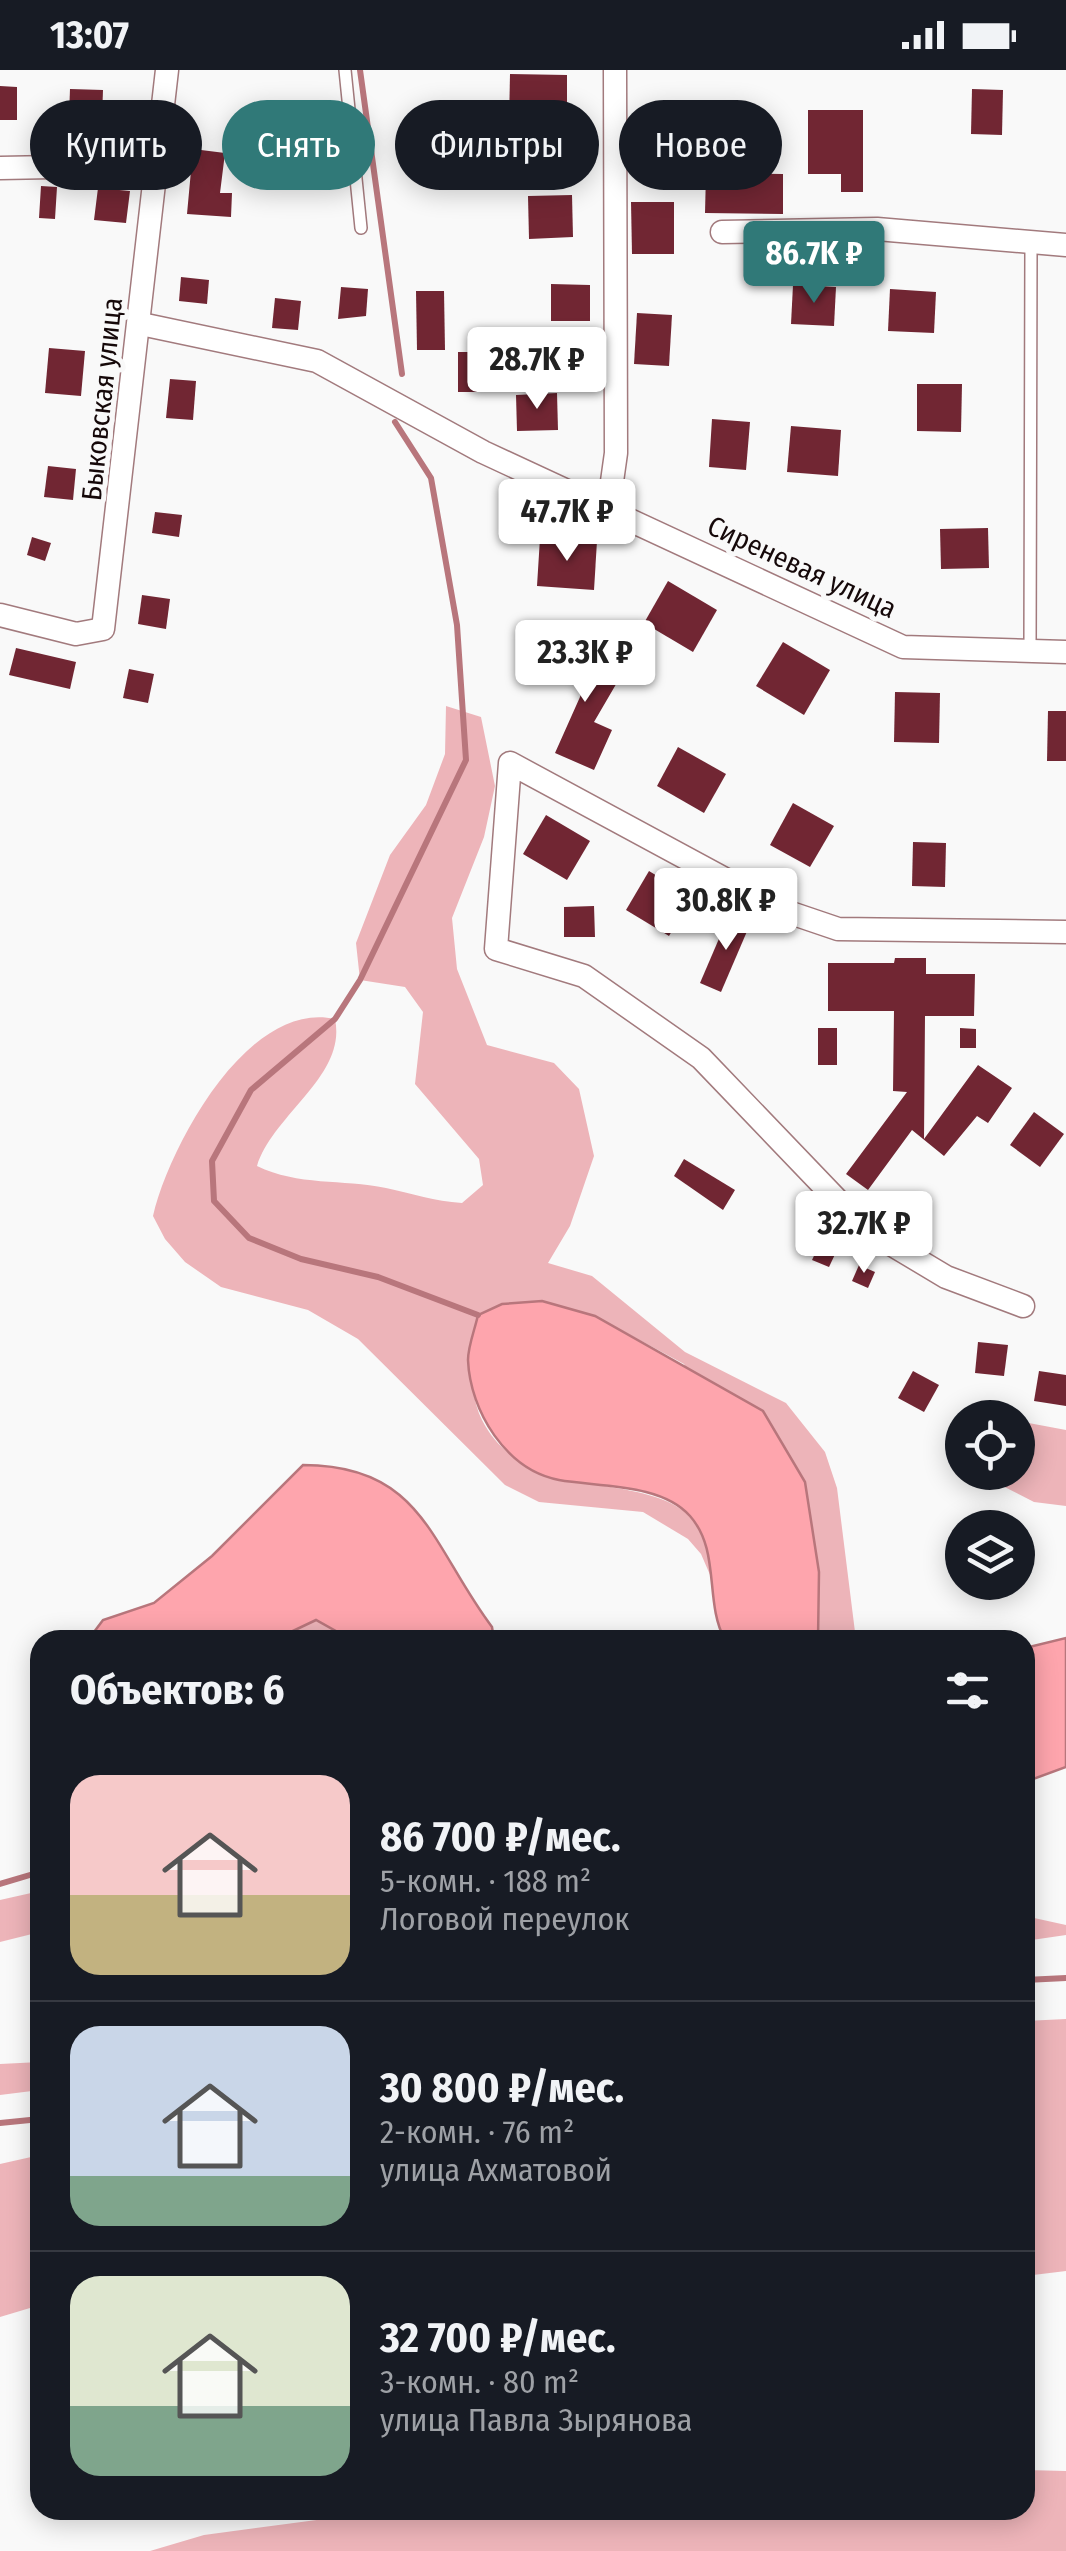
<!DOCTYPE html>
<html lang="ru">
<head>
<meta charset="utf-8">
<style>
  :root { --surface:#171b24; --page:#20242c; --text:#f1f3f6; --muted:#9ea1a6; --line:#363941; --accent:#307978 }
  body { margin:0; font-family:"Fira Sans Condensed",sans-serif; background:var(--page); color:var(--text); height:100vh; display:flex; flex-direction:column; font-size:38px; white-space:nowrap }
  * { box-sizing:border-box; margin:0 }
  p { font-size:32px; color:var(--muted) }
  .icon { flex:none; width:55px; height:55px; fill:none; stroke:currentColor; stroke-width:2; stroke-linecap:round; stroke-linejoin:round }
  .map { position:relative; flex:1; overflow:hidden }
  .panel { position:absolute; left:30px; top:1560px; width:1005px; height:890px; display:flex; flex-direction:column; background:var(--surface); border-radius:30px; box-shadow:0 5px 25px #0003 }
  .panel>* { flex:none }
  .banner { position:absolute; left:30px; top:30px; width:1008px; height:90px; display:flex; gap:20px }
  .fabs { position:absolute; left:945px; top:1330px; display:grid; gap:20px }
  .fabs a { display:grid; place-items:center; width:90px; height:90px; border-radius:50%; background:var(--surface); box-shadow:0 5px 25px #0003; font-size:50px }
  .price { position:absolute; translate:-50% -85px; padding:0 22px; border-radius:10px; background:#fff; color:#222; font-size:32px; line-height:65px; filter:drop-shadow(0 2px 5px #0008) }
  .price::after { content:''; position:absolute; left:50%; top:60px; width:30px; height:22px; margin-left:-15px; background:inherit; clip-path:polygon(0 0,100% 0,50% 100%) }
  .price.on { background:var(--accent); color:#fff }
  ul { padding:0; list-style:none }
  li { display:flex; align-items:center; gap:30px; height:250px; padding:0 40px }
  li+li { border-top:2px solid var(--line) }
  li span { display:grid; place-items:center; flex:none; width:280px; height:200px; border-radius:30px; color:#555 }
  li>.icon { margin-inline-start:auto }
  span .icon { width:120px; height:120px; fill:#fffc; stroke-width:1 }
  li b { font-size:42px }
  h2 { display:flex; justify-content:space-between; align-items:center; height:120px; padding:0 40px; font-size:42px }
  .pill { padding:0 35px; border-radius:45px; background:var(--surface); box-shadow:0 5px 25px #0003; font-size:35px; line-height:90px }
  .pill.on { background:var(--accent); color:#fff }
  .status { display:flex; justify-content:space-between; align-items:center; height:70px; padding:0 50px; background:var(--surface); direction:ltr }
  .status svg { height:28px; fill:currentColor }
  .map>svg:first-child { display:block }
</style>
</head>
<body>
<div class="status"><b>13:07</b><svg viewBox="0 0 49 12"><path d="M0 12V9h3v3zM5 12V6h3v6zM10 12V3h3v9zM15 12V0h3v12zM26 1h20v11H26zM47 4h2v5h-2z"/></svg></div>
<div class="map">
<svg width="1066" height="2481" viewBox="0 0 1066 2481">
  <rect width="100%" height="100%" fill="#f9f9f9"/>
  <!-- green -->
  <g fill="#edb4b9">
    <path d="M 446,636 L 481,647 L 495,716 L 484,767 L 452,848 L 457,899 L 487,975 L 554,993 L 579,1019 L 594,1086 L 570,1156 L 548,1193 L 592,1206 L 685,1282 L 786,1333 L 825,1382 L 837,1418 L 856,1570 L 818,1570 L 684,1294 L 595,1246 L 542,1231 L 468,1289 C 472,1307 473,1333 482,1350 C 530,1445 671,1389 705,1468 C 710,1482 711,1500 714,1514 L 701,1484 L 688,1469 L 643,1442 L 539,1432 L 505,1415 L 358,1269 L 308,1240 L 221,1217 L 185,1192 L 165,1169 L 153,1146 C 169,1077 248,929 335,949 C 347,1006 273,1044 257,1096 C 298,1116 342,1109 386,1118 C 413,1124 434,1131 462,1133 L 483,1115 L 479,1089 L 415,1014 L 423,942 L 405,917 L 360,910 L 356,873 L 390,785 L 426,735 L 445,684 Z"/>
    <polygon points="1018,1351 1066,1360 1066,1436 1034,1432 977,1403 1018,1402"/>
    <polygon points="316,1550 352,1570 274,1570"/>
    <polygon points="40,1821 40,1862 0,1872 0,1830"/>
    <polygon points="1025,1846 1066,1855 1066,1865 1025,1871"/>
    <polygon points="1066,1949 1066,2201 1025,2206 1031,2096 1025,2094 1025,1951"/>
    <polygon points="40,1992 40,2020 0,2025 0,1994"/>
    <polygon points="40,2085 40,2235 0,2247 0,2094"/>
    <polygon points="1025,2400 1066,2401 1066,2481 150,2481 204,2465 392,2440 1025,2440"/>
  </g>
  <!-- water -->
  <g fill="#fea5ad" stroke="#b8767c" stroke-width="2.5">
    <path d="M 542,1231 L 595,1246 L 763,1341 L 805,1412 L 819,1502 L 818,1570 L 725,1570 C 704,1532 721,1481 690,1446 C 661,1413 598,1417 559,1410 C 506,1400 470,1341 468,1290 C 468,1276 475,1259 478,1245 L 502,1234 Z"/>
    <path d="M 303,1395 C 423,1395 431,1476 492,1557 L 494,1570 L 352,1570 L 316,1550 L 274,1570 L 88,1570 L 103,1550 L 154,1533 L 212,1486 Z"/>
    <polygon points="1066,1568 1066,1697 1025,1712 1025,1578"/>
  </g>
  <g fill="none" stroke-linecap="round" stroke-linejoin="round">
    <!-- stream -->
    <g stroke="#b8767c" stroke-width="6">
      <polyline points="360,0 402,304"/>
      <polyline points="395,352 431,408 457,555 466,690 360,910 335,949 251,1020 212,1091 214,1131 249,1168 301,1189 378,1207 478,1245"/>
      <polyline points="0,1814 40,1802"/>
      <polyline points="1025,1910 1066,1908"/>
      <polyline points="0,2053 40,2049"/>
    </g>
  </g>
  <!-- building -->
  <g fill="#712633">
    <polygon points="510,4 567,5 567,55 509,54"/>
    <polygon points="0,16 17,17 17,50 0,50"/>
    <polygon points="70,19 103,20 102,48 69,47"/>
    <polygon points="972,19 1003,20 1002,65 971,64"/>
    <polygon points="808,40 863,40 863,122 841,122 841,104 808,104"/>
    <polygon points="193,79 225,83 220,123 232,123 231,147 187,144"/>
    <polygon points="706,103 783,104 783,144 705,143"/>
    <polygon points="41,116 57,117 55,149 39,148"/>
    <polygon points="98,118 130,121 126,153 94,150"/>
    <polygon points="572,125 573,167 529,169 528,126"/>
    <polygon points="631,132 674,132 674,184 632,184"/>
    <polygon points="181,207 209,210 207,234 179,231"/>
    <polygon points="551,214 590,215 590,251 551,251"/>
    <polygon points="793,215 836,217 834,256 791,254"/>
    <polygon points="341,217 368,219 366,246 338,249"/>
    <polygon points="890,219 936,222 934,263 888,261"/>
    <polygon points="416,221 444,221 445,280 417,280"/>
    <polygon points="275,228 301,231 298,260 272,258"/>
    <polygon points="637,243 672,245 669,296 634,294"/>
    <polygon points="49,278 85,281 81,326 45,323"/>
    <rect x="458" y="282" width="38" height="40"/>
    <polygon points="170,309 196,311 193,350 166,348"/>
    <polygon points="917,314 962,314 961,362 917,361"/>
    <polygon points="557,323 558,360 517,361 516,325"/>
    <polygon points="712,349 750,352 746,400 709,397"/>
    <polygon points="791,356 841,360 838,406 787,402"/>
    <polygon points="48,396 76,399 73,430 44,427"/>
    <polygon points="155,442 182,445 179,467 152,463"/>
    <polygon points="988,458 989,498 941,499 940,459"/>
    <polygon points="32,467 51,473 45,491 27,485"/>
    <polygon points="540,468 597,471 594,520 537,516"/>
    <polygon points="668,511 717,540 693,582 644,553"/>
    <polygon points="142,525 170,529 166,559 138,554"/>
    <polygon points="564,572 622,604 594,652 612,660 594,700 555,683 584,618 549,599"/>
    <polygon points="783,572 830,600 804,645 756,616"/>
    <polygon points="16,578 76,592 70,619 9,605"/>
    <polygon points="129,599 154,604 148,633 123,628"/>
    <polygon points="895,622 940,623 939,673 894,672"/>
    <polygon points="1048,641 1066,641 1066,691 1047,691"/>
    <polygon points="678,677 726,704 704,743 657,716"/>
    <polygon points="793,733 834,756 810,797 770,775"/>
    <polygon points="546,745 590,771 567,810 523,784"/>
    <polygon points="913,772 946,773 945,817 912,816"/>
    <polygon points="649,801 692,827 669,866 626,840"/>
    <polygon points="594,836 595,867 564,867 564,837"/>
    <polygon points="730,843 751,852 721,922 700,913"/>
    <polygon points="895,888 926,888 926,904 975,904 974,946 925,946 924,1069 978,995 1012,1018 988,1053 977,1046 944,1086 912,1060 868,1120 846,1104 907,1022 893,1021 894,941 828,941 828,893 894,893"/>
    <rect x="818" y="958" width="19" height="37"/>
    <polygon points="960,958 976,959 976,978 960,978"/>
    <polygon points="1034,1042 1064,1064 1040,1097 1010,1075"/>
    <polygon points="684,1089 735,1120 723,1140 674,1106"/>
    <polygon points="821,1171 838,1178 829,1197 812,1190"/>
    <polygon points="859,1195 875,1202 868,1218 852,1211"/>
    <polygon points="978,1272 1008,1275 1004,1306 975,1303"/>
    <polygon points="913,1301 939,1315 924,1342 898,1328"/>
    <polygon points="1039,1301 1066,1305 1066,1336 1034,1331"/>
  </g>
  <g fill="none" stroke-linecap="round" stroke-linejoin="round">
    <!-- service casing -->
    <g stroke="#a27a7d" stroke-width="14">
      <g id="service">
        <polyline points="345,0 361,158"/>
        <polyline points="1030,581 1031,175"/>
      </g>
    </g>
    <!-- minor casing -->
    <g stroke="#a27a7d" stroke-width="25">
      <g id="minor">
        <polyline points="0,98 158,95"/>
        <polyline points="722,162 877,159 1066,175"/>
        <polyline points="141,254 317,291 483,382 903,577 1066,582"/>
        <polyline points="608,440 616,383 615,0"/>
        <polyline points="0,545 76,564 103,559 167,0"/>
        <polyline points="1023,1236 946,1207 864,1158 701,988 584,906 496,879 510,693 782,840 838,859 1066,862"/>
      </g>
    </g>
    <!-- service -->
    <use href="#service" stroke="#fff" stroke-width="11"/>
    <!-- minor -->
    <use href="#minor" stroke="#fff" stroke-width="22"/>
  </g>
  <g text-anchor="middle" dominant-baseline="central" stroke-width="10" stroke-linejoin="round" paint-order="stroke">
    <!-- street labels -->
    <g font-size="28" fill="#150809" stroke="#f9f9f9">
      <text transform="translate(102 329) rotate(-84)">Быковская улица</text>
      <text transform="translate(802 497) rotate(25)">Сиреневая улица</text>
    </g>
  </g>
</svg>
<div class="fabs">
<a><svg class="icon" aria-label="locate" viewBox="0 0 24 24"><circle cx="12" cy="12" r="6"/><path d="M12 2v4M12 18v4M2 12h4M18 12h4"/></svg></a>
<a><svg class="icon" aria-label="layers" viewBox="0 0 24 24"><path d="M12 4l9 5-9 5-9-5zM3 14l9 5 9-5"/></svg></a>
</div>
<b class="price on" style="left:814px;top:236px">86.7K ₽</b>
<b class="price" style="left:537px;top:342px">28.7K ₽</b>
<b class="price" style="left:567px;top:494px">47.7K ₽</b>
<b class="price" style="left:585px;top:635px">23.3K ₽</b>
<b class="price" style="left:726px;top:883px">30.8K ₽</b>
<b class="price" style="left:864px;top:1206px">32.7K ₽</b>
<div class="banner">
<a class="pill">Купить</a>
<a class="pill on">Снять</a>
<a class="pill">Фильтры</a>
<a class="pill">Новое</a>
</div>
<section class="panel">
<h2>Объектов: 6<svg class="icon" aria-label="filters" viewBox="0 0 24 24"><path d="M4 7h16M4 17h16"/><circle cx="9" cy="7" r="2"/><circle cx="15" cy="17" r="2"/></svg></h2>
<ul>
<li><span style="background:linear-gradient(#f6c9c9 60%,#c2b280 0)"><svg class="icon" aria-label="home" viewBox="0 0 24 24"><path d="M3 11l9-7 9 7M6 9v11h12V9"/></svg></span><div><b>86 700 ₽/мес.</b><p>5-комн. · 188 m²</p><p>Логовой переулок</p></div></li>
<li><span style="background:linear-gradient(#c9d6e8 75%,#7fa58c 0)"><svg class="icon" aria-label="home" viewBox="0 0 24 24"><path d="M3 11l9-7 9 7M6 9v11h12V9"/></svg></span><div><b>30 800 ₽/мес.</b><p>2-комн. · 76 m²</p><p>улица Ахматовой</p></div></li>
<li><span style="background:linear-gradient(#dfe7d0 65%,#7fa58c 0)"><svg class="icon" aria-label="home" viewBox="0 0 24 24"><path d="M3 11l9-7 9 7M6 9v11h12V9"/></svg></span><div><b>32 700 ₽/мес.</b><p>3-комн. · 80 m²</p><p>улица Павла Зырянова</p></div></li>
</ul>
</section>
</div>
</body>
</html>
